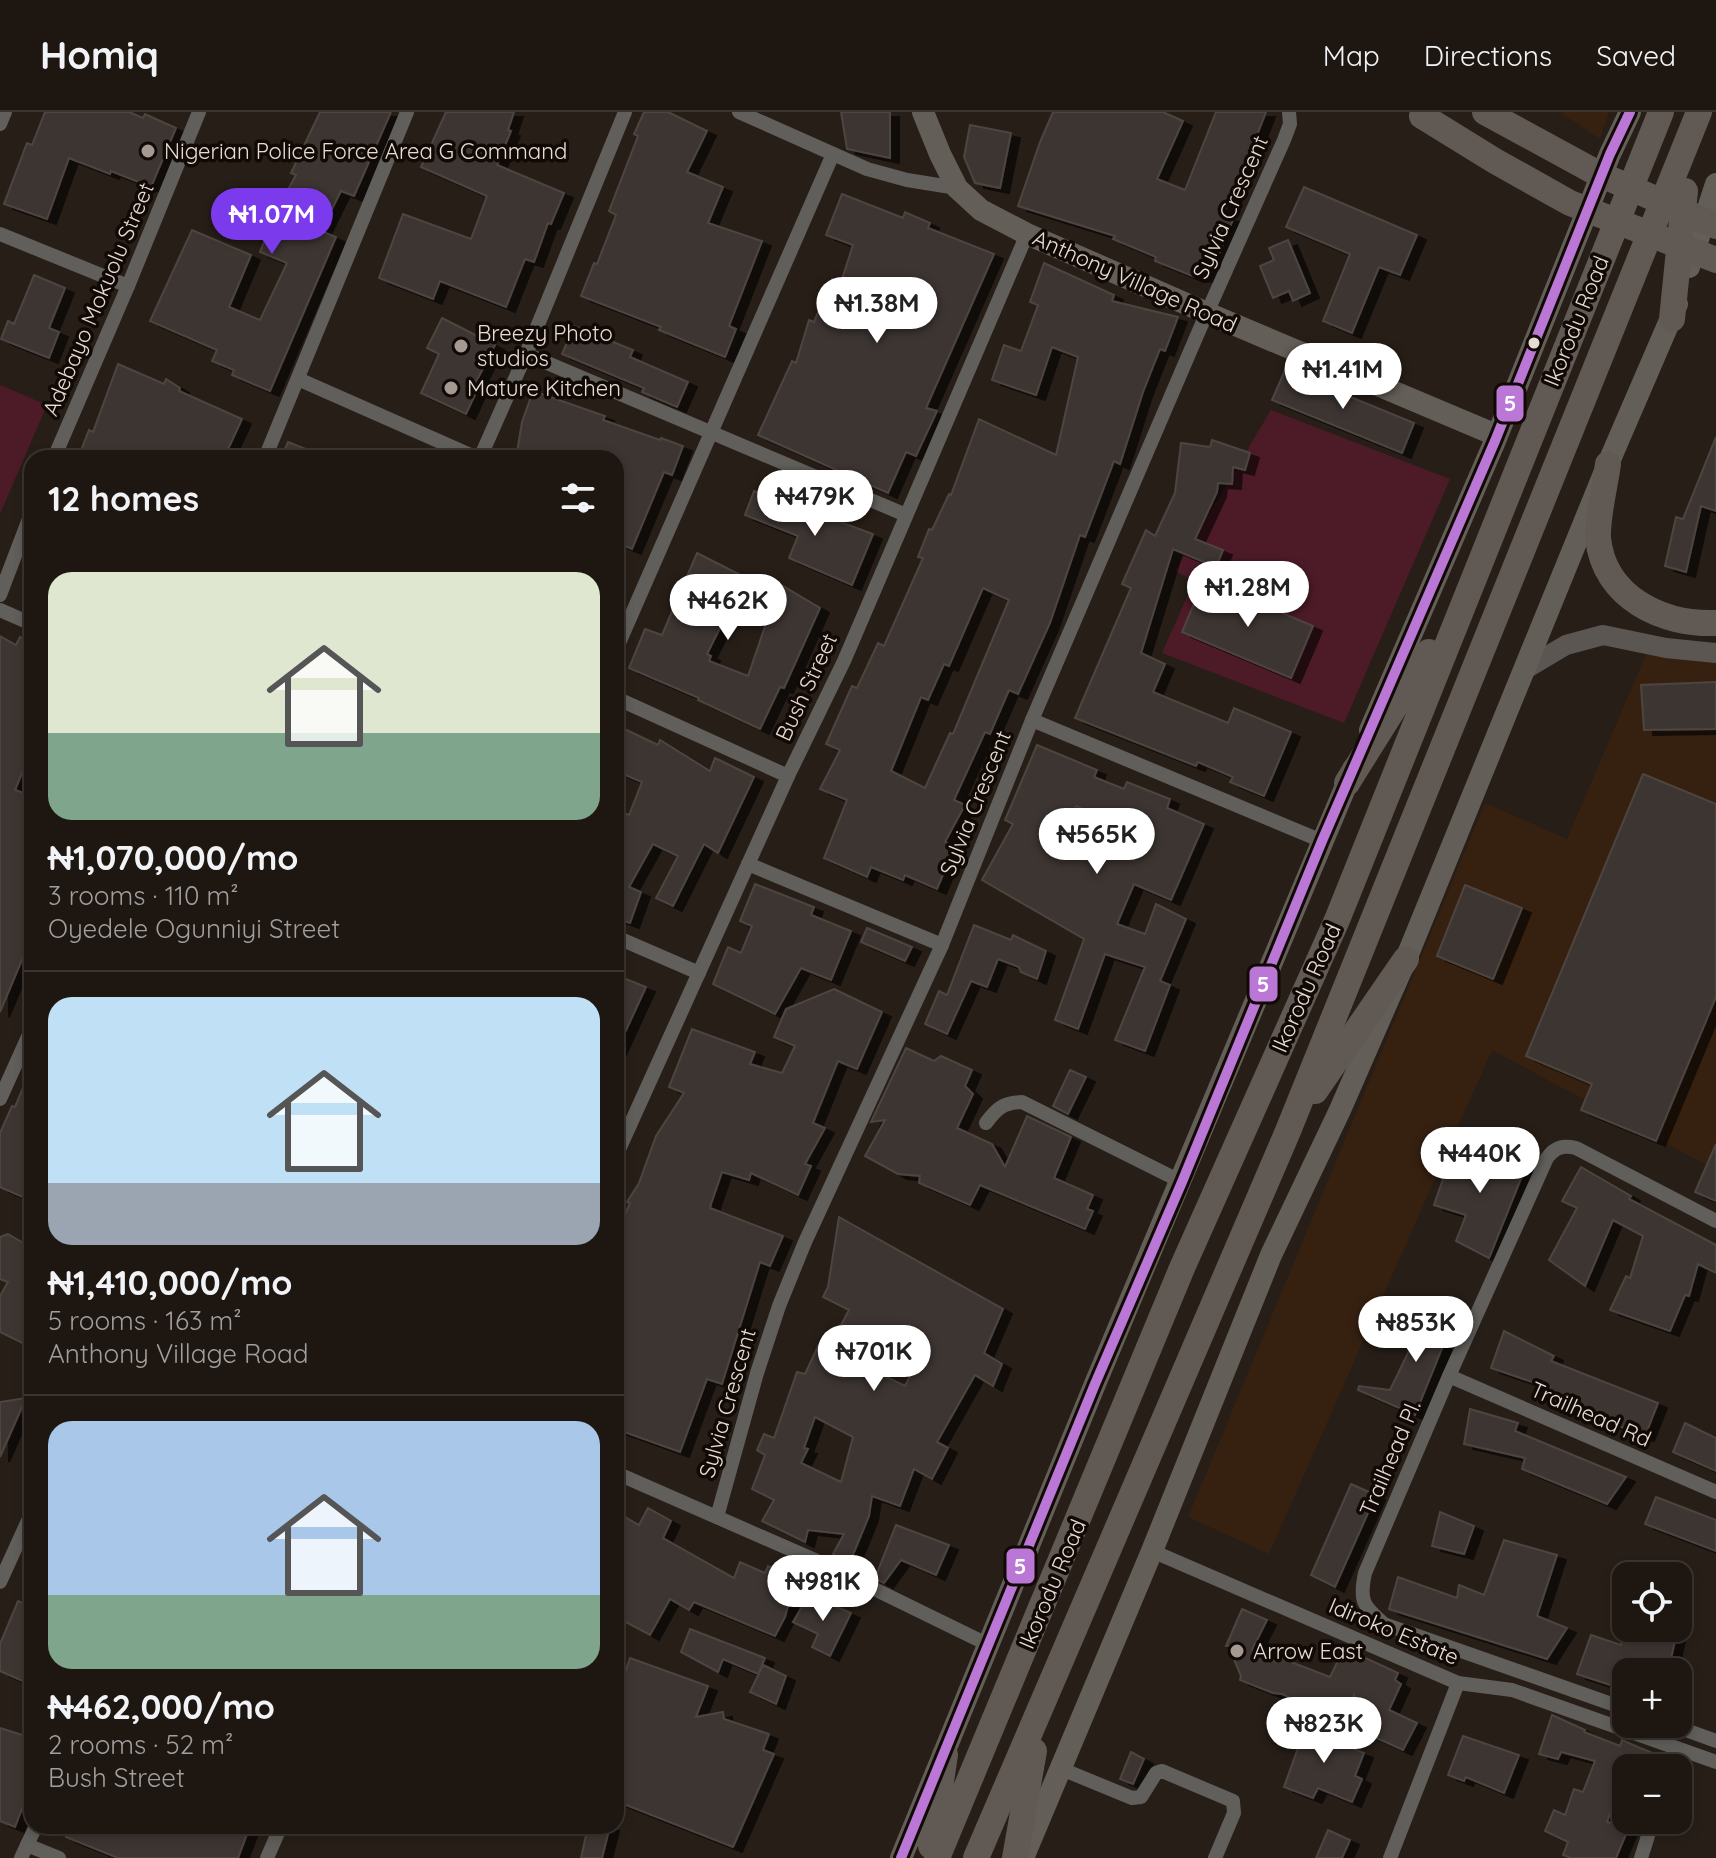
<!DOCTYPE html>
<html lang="en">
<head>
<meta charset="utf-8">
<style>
  :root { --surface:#1d1611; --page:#251f1a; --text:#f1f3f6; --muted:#a09f9f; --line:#3b3531; --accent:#7c3aed }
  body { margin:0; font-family:Quicksand,sans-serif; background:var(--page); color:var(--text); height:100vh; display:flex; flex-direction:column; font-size:30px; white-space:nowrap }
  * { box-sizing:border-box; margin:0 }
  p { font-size:26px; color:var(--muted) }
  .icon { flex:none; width:44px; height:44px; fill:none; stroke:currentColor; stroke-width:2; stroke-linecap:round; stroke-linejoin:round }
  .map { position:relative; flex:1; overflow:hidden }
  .drawer { position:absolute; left:24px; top:338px; width:600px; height:1384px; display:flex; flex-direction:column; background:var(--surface); border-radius:24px; box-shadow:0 4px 12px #0003,0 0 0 2px var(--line) }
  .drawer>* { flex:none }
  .tools { position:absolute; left:1612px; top:1450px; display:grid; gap:16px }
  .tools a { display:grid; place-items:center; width:80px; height:80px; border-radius:16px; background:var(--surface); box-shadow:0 4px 12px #0003,0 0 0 2px var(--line); font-size:40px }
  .price { position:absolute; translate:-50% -68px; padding:0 18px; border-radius:28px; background:#fff; color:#222; font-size:26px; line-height:52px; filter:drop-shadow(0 2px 4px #0008) }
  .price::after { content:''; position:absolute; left:50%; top:48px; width:24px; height:18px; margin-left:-12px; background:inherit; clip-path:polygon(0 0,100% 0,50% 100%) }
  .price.on { background:var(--accent); color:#fff }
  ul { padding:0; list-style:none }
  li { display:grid; align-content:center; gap:16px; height:424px; padding:0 24px }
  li+li { border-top:2px solid var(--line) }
  li span { display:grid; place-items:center; height:248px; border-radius:24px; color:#555 }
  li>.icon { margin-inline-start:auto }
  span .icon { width:144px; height:144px; fill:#fffc; stroke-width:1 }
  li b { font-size:34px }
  h2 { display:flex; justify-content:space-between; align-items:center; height:96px; padding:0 24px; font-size:34px }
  header { display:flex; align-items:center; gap:48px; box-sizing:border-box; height:112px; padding:0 40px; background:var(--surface); border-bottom:2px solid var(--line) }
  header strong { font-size:38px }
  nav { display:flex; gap:44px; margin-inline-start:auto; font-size:28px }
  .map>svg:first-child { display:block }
</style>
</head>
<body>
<header>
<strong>Homiq</strong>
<nav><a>Map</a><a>Directions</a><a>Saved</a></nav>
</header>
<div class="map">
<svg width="1716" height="1746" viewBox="0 0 1716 1746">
  <defs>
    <filter id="shadow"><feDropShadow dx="9" dy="5" stdDeviation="0" flood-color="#0009"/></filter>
  </defs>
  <rect width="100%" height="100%" fill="#271e17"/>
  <!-- built -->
  <g fill="#362111">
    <polygon points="1560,0 1609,0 1600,27"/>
    <polygon points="1647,540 1716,540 1716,1058 1492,938 1269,1442 1188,1405 1485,691 1567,727"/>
  </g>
  <!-- green -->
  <g fill="#4d1b27">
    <polygon points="0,273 47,293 0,402"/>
    <polygon points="1271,298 1450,367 1344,611 1162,541 1194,469 1175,459"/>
  </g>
  <!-- building -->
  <g fill="#3e3632" stroke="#4d4440" stroke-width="2" fill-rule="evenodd" filter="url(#shadow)">
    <polygon points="45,0 129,0 143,6 145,2 176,16 151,75 111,59 110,62 69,46 47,107 4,92 27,31 32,33"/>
    <polygon points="320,0 391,0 354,84 341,79 321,119 336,125 270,279 232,263 234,258 212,249 217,238 150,209 192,118 251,143 229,195 260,208 287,151 260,140 276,100 296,63 291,61"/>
    <polygon points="446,0 514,0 508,18 511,19 497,53 564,81 551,112 548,111 534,150 525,147 506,195 440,169 433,187 379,166 403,102 471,127 487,84 421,55"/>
    <polygon points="644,0 668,0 707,19 687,60 723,75 708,111 762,129 729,214 736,217 725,245 659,218 661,215 581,184 594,151 597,152 616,103 609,99 638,24 634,22"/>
    <polygon points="841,0 890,0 890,46 847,37"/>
    <polygon points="1053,0 1163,0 1183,9 1157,67 1185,78 1216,0 1266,0 1234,82 1221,104 1234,105 1210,164 1195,165 1155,149 1156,145 1113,127 1115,124 1018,94 1040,30"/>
    <polygon points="970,13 1011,21 1000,76 975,71 964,45"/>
    <polygon points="1304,75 1417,123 1400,163 1379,155 1352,221 1323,209 1350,142 1286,115"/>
    <polygon points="842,82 903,106 905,100 930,111 928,116 994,142 926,296 937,299 916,344 906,340 888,381 758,323 792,249 796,251 809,208 814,210 832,167 841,170 853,133 826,123"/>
    <polygon points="1288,128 1310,181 1293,189 1289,179 1273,186 1260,154 1274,148 1269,136"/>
    <path d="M 1044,151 L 1114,183 L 1112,189 L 1178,205 L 1165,239 L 1160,237 L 1143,280 L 1120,352 L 1114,349 L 1085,425 L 1080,423 L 1050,511 L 1018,582 L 1009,578 L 990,622 L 985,620 L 954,688 L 965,693 L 945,730 L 955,734 L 937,777 L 905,763 L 903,768 L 871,755 L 867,765 L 824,746 L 847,688 L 820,677 L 840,638 L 826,632 L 852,574 L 857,576 L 878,531 L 884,534 L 923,446 L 918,445 L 929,417 L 932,418 L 949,382 L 951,383 L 979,307 L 1056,343 L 1078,245 L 1052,235 L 1036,283 L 992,268 L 1004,233 L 1021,239 L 1038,193 L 1030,190 ZM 983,476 L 1009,488 L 953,622 L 950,621 L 925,676 L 891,659 L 921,585 L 928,588 L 944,552 L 949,554 Z"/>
    <polygon points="34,163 65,176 49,216 59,220 49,246 1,227 8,209 14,212"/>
    <polygon points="442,206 495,233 476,270 480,272 466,302 421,281 439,242 427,236"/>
    <polygon points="574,214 633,238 630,245 688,270 677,295 642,280 644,276 562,242"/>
    <polygon points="118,252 164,272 166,267 180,276 179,279 242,307 224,346 86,346 90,339 82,336 89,318 93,320"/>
    <polygon points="1285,258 1414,311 1402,341 1272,288"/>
    <polygon points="533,279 605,304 603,308 660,328 661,326 683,334 672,363 664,360 632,437 616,430 616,346 516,346 522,310"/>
    <polygon points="1716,325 1716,399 1701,394 1686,460 1665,454 1676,405 1683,407"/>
    <polygon points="1212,328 1250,341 1245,358 1233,355 1232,372 1218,371 1217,380 1195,427 1223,438 1216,455 1173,437 1141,541 1165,552 1153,580 1228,611 1234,596 1291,620 1264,684 1230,670 1233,665 1198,650 1196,654 1075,606 1131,476 1122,472 1146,418 1155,424 1175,381 1181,331 1210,335"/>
    <polygon points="288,330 326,345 325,346 281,346"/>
    <polygon points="754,379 807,401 808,398 873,422 852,473 789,446 798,424 745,403"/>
    <path d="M 697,441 L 780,483 L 783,474 L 820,496 L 784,576 L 780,575 L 760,617 L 698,588 L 699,586 L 629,556 L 645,517 L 662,523 ZM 722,473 L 748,479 L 772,494 L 748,564 L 709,549 L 711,544 L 707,542 L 722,512 L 709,506 Z"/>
    <polygon points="1204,468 1313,514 1291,566 1182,520"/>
    <polygon points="0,524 16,533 20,525 32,532 32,637 15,678 32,684 32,824 0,900"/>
    <polygon points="1716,570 1716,617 1644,618 1641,573"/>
    <polygon points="616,613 658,633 660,628 710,659 715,646 754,665 718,741 704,732 673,794 656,786 678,744 653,732 629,775 641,780 630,811 616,806 616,698 629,703 642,670 616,659"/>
    <path d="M 1037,633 L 1097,658 L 1094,665 L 1124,677 L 1127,670 L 1170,687 L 1167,696 L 1204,712 L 1171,788 L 1134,772 L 1117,812 L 1145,822 L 1156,792 L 1186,807 L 1160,869 L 1170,873 L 1145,939 L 1115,928 L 1145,855 L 1105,842 L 1078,917 L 1055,908 L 1084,827 L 982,768 L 1013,712 L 1005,708 ZM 1076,694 L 1120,711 L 1109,739 L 1062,720 Z"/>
    <polygon points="1643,662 1716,692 1716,885 1656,1029 1581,998 1592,972 1526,944"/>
    <polygon points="755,772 814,795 811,803 851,819 831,868 801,856 775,902 713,872 728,835 741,841 752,814 740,809"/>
    <polygon points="1465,773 1522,796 1493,867 1437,844"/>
    <polygon points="974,813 1011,828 1013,823 1046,839 1037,867 1021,860 1019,855 998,847 987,875 971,869 947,922 925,912 939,879 947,883"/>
    <polygon points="867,816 912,835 905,849 861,830"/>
    <polygon points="616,863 646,875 616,940"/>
    <polygon points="834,877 882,900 857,957 838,949 813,1011 825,1016 805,1052 811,1054 798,1083 751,1061 749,1068 722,1060 711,1092 710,1096 783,1124 770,1154 760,1150 722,1272 707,1267 680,1340 616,1317 616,1123 630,1091 627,1090 639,1071 656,1024 684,981 669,975 692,917 755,940 750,952 782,961 795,934 774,925 786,897"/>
    <polygon points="906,936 934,949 941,944 972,958 965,974 973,982 957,1016 992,1032 1005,1055 1027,1004 1071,1025 1054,1066 1093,1083 1087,1097 1093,1099 1085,1117 980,1073 970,1093 919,1071 920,1064 898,1062 865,1044 885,1008 871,1010"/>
    <polygon points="32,954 32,1089 0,1075 0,1021 12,994 15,995"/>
    <polygon points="1070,958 1086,965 1068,1002 1053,994"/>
    <polygon points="1716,1032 1716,1089 1695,1080"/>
    <polygon points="1491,1034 1526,1054 1489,1146 1456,1129 1466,1103 1434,1093 1453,1038 1486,1047"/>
    <polygon points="1581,1055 1631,1084 1629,1087 1716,1133 1716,1161 1698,1152 1689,1184 1685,1183 1670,1219 1610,1198 1626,1164 1630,1166 1643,1124 1613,1108 1585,1174 1549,1148 1577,1096 1562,1089"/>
    <path d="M 839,1105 L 1003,1197 L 984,1241 L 1002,1252 L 993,1274 L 975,1263 L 937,1330 L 948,1336 L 932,1367 L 914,1357 L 900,1394 L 872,1384 L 869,1404 L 850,1450 L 833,1442 L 844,1422 L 808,1418 L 805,1430 L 762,1409 L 774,1388 L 752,1377 L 765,1343 L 757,1338 L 764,1322 L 774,1326 L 797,1260 L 805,1262 L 819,1232 L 905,1274 L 916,1253 L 876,1220 L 873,1230 L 841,1213 L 849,1198 L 823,1185 L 828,1175 ZM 815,1305 L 853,1325 L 841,1370 L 801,1351 L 808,1337 L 804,1336 Z"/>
    <polygon points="8,1122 32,1136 32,1236 0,1220 0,1184 8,1170 0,1167 0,1125"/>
    <polygon points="1418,1194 1453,1209 1415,1303 1358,1278 1359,1274 1390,1278 1422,1212 1413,1208"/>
    <polygon points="1504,1219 1554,1244 1551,1249 1658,1291 1645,1324 1546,1287 1550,1276 1491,1256"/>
    <polygon points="26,1286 0,1345 0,1290"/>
    <polygon points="1470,1297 1518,1311 1515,1319 1626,1365 1607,1392 1522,1357 1525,1346 1464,1332"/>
    <polygon points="1685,1311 1716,1326 1716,1359 1673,1340"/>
    <polygon points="1351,1372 1376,1383 1335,1475 1311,1463"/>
    <polygon points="1656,1385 1716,1408 1716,1439 1645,1412"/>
    <polygon points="648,1396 671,1409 663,1426 734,1466 740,1450 765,1461 768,1454 782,1461 779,1468 793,1475 785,1505 775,1524 694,1490 689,1498 670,1487 650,1523 616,1505 616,1400 639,1413"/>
    <polygon points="1440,1400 1474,1414 1464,1442 1432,1434"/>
    <polygon points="896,1413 949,1433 936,1463 901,1448 884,1471 875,1466"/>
    <polygon points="1504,1428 1557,1443 1537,1504 1567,1516 1547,1547 1389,1497 1398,1465 1457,1486 1459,1473 1484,1483"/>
    <polygon points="809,1483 851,1501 830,1544 812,1535 818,1522 793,1510"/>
    <polygon points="18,1489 32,1495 32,1573 0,1559 0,1532"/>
    <polygon points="1242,1497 1267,1508 1252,1538 1276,1550 1278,1545 1330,1565 1344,1536 1398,1561 1395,1568 1401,1572 1389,1598 1417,1611 1403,1638 1370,1623 1354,1583 1352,1590 1331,1591 1321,1600 1282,1582 1273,1581 1240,1568 1241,1564 1233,1545 1240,1533 1226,1534"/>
    <polygon points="1624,1516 1665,1516 1677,1520 1668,1560 1626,1560 1626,1578 1577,1562 1591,1523 1621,1533"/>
    <polygon points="690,1517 765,1546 758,1562 723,1547 718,1560 681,1540"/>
    <polygon points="630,1546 708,1574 696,1605 723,1600 724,1607 769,1622 763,1638 774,1642 733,1735 616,1689 616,1588"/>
    <polygon points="763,1553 786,1564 776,1592 750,1580"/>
    <polygon points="1552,1603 1585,1618 1584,1620 1620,1634 1622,1628 1657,1643 1654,1656 1626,1656 1626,1685 1617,1682 1607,1710 1629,1715 1616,1746 1571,1746 1563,1743 1568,1730 1545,1719 1554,1698 1565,1703 1574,1677 1583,1680 1595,1649 1561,1640 1558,1647 1539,1642"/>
    <polygon points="1308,1608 1339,1622 1336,1630 1364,1641 1355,1664 1362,1667 1352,1690 1318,1676 1313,1686 1284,1675"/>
    <polygon points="0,1616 32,1626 32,1670 15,1715 0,1709"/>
    <polygon points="1463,1624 1519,1643 1504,1681 1466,1665 1464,1669 1448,1663"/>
    <polygon points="1131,1640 1144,1647 1133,1672 1120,1667"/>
    <polygon points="71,1714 250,1714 238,1746 118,1746 66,1725"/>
    <polygon points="588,1714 610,1714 602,1746 581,1746"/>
    <polygon points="1328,1718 1350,1728 1342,1746 1316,1746"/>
  </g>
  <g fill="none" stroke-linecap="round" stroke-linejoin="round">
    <!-- street -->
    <g stroke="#615f5b" stroke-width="14">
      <polyline points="739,0 867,57 907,68 957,76"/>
      <polyline points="0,12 5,0"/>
      <polyline points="0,122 128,174"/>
      <polyline points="526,242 906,403"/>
      <polyline points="298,267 477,346"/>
      <polyline points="54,346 128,174 199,0"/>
      <polyline points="265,346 407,0"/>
      <polyline points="480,346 526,242 625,0"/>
      <polyline points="0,483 32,399"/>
      <polyline points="0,498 32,512"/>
      <polyline points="616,538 833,42"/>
      <polyline points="616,586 788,664"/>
      <polyline points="1032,608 1322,729"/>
      <polyline points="748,752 942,833"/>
      <polyline points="616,825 699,861"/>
      <polyline points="0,987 32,916"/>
      <path d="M 986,1011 C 997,996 1003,991 1022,990 L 1182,1070"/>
      <polyline points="616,1044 788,664 844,549 1027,122"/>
      <polyline points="1449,1264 1716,1380"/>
      <polyline points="616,1361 817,1449 989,1533"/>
      <polyline points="717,1405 757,1261 779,1194 805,1130 942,833 1032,608 1198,221 1284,28 1290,12 1289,0"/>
      <polyline points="1152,1439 1458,1571 1512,1578 1716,1650"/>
      <polyline points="0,1470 32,1400"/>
      <path d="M 1626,1597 L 1384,1512 C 1363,1494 1359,1489 1365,1461 L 1449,1264 L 1547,1046 C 1555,1035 1563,1033 1576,1036 L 1716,1109"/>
      <polyline points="1669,1612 1716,1629"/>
      <polyline points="1059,1656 1132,1686 1141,1685 1156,1661 1162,1659 1233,1689 1234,1701 1215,1746"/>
      <polyline points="1670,1656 1676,1636"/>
      <polyline points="27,1733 59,1746"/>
      <polyline points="21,1746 36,1714"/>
      <polyline points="267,1746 281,1714"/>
      <polyline points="1390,1746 1458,1571"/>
      <polyline points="1641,1746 1653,1708"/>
    </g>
    <!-- secondary -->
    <polyline stroke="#5b5652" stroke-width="20" points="1524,558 1566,533 1603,523 1666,536 1716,541"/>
    <!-- primary -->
    <g stroke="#635f58" stroke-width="22">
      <polyline points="923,0 940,42 957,76 981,98 1027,122 1207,201 1496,323"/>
      <polyline points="1689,155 1716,72"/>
      <polyline points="1370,618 1495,329 1610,42 1630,0"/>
      <polyline points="901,1746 1095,1272 1353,657"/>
      <polyline points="1023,1746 1152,1439 1271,1143 1340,998 1406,847 1608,352 1677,192"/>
    </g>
    <!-- highway -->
    <g stroke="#615a54" stroke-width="26">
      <polyline points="1672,207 1685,79"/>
      <path d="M 1608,352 C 1605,374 1597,405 1598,426 C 1604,486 1663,513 1716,511"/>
      <polyline points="1347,671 1429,540"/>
      <polyline points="1315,979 1406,847"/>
      <polyline points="931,1734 945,1643"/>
      <polyline points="937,1746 1182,1156 1337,808 1661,0"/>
      <polyline points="976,1746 1288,1019 1699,0"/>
      <polyline points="1015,1746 1034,1639"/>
    </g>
    <!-- highway-bridge -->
    <g stroke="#615a54" stroke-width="26">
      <polyline points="1485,0 1595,60 1716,114"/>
      <polyline points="1422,4 1495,49 1570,91 1716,148"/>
    </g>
    <!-- bus-1 casing -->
    <g stroke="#110905" stroke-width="16">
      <polyline id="bus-1" points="901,1746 1095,1272 1182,1070 1322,729 1495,329 1610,42 1630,0"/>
    </g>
    <!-- bus-1 -->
    <use href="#bus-1" stroke="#ba77d6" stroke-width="10"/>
  </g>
  <!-- markers -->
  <g fill="#a49a91" stroke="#110905" stroke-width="3">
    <circle cx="148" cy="39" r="8"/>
    <circle cx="461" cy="234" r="8"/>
    <circle cx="451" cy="276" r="8"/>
    <circle cx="1237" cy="1539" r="8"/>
  </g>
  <circle fill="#e7dcd3" stroke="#110905" stroke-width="3" cx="1534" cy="231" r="7"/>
  <g text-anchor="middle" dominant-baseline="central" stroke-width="7" stroke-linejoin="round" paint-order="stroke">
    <!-- poi labels -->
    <g font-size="22" fill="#e7dcd3" stroke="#110905" text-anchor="start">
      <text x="164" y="39">Nigerian Police Force Area G Command</text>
      <text x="477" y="221">Breezy Photo<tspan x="477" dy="25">studios</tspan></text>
      <text x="467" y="276">Mature Kitchen</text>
      <text x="1253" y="1539">Arrow East</text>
    </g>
    <!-- street labels -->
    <g font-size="22" fill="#e7dcd3" stroke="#110905">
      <text transform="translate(1230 95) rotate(-66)">Sylvia Crescent</text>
      <text transform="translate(1135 169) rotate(24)">Anthony Village Road</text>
      <text transform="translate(98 187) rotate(-67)">Adebayo Mokuolu Street</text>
      <text transform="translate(1576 209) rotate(-68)">Ikorodu Road</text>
      <text transform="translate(806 575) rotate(-65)">Bush Street</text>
      <text transform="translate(975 691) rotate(-68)">Sylvia Crescent</text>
      <text transform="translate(1306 876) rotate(-66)">Ikorodu Road</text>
      <text transform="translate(727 1291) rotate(-74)">Sylvia Crescent</text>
      <text transform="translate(1591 1302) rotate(24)">Trailhead Rd</text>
      <text transform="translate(1390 1346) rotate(-67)">Trailhead Pl.</text>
      <text transform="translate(1052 1472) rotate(-67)">Ikorodu Road</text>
      <text transform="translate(1394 1519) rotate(23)">Idiroko Estate</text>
    </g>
  </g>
  <g stroke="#110905" stroke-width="3">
    <rect x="1495" y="272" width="30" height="39" rx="8" fill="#ba77d6"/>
    <rect x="1248" y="853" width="31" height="38" rx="8" fill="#ba77d6"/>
    <rect x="1005" y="1435" width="31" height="38" rx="8" fill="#ba77d6"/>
  </g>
  <g font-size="22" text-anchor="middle" font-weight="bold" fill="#fff">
    <text x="1510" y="299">5</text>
    <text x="1263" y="880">5</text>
    <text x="1020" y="1462">5</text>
  </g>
</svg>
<div class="tools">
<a><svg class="icon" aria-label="locate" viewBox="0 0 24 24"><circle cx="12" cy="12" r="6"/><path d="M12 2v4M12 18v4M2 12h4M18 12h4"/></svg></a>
<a>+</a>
<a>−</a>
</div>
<b class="price on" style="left:272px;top:144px">₦1.07M</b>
<b class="price" style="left:877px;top:233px">₦1.38M</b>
<b class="price" style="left:1343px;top:299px">₦1.41M</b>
<b class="price" style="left:815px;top:426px">₦479K</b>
<b class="price" style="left:1248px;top:517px">₦1.28M</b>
<b class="price" style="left:728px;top:530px">₦462K</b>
<b class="price" style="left:1097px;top:764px">₦565K</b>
<b class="price" style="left:1480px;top:1083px">₦440K</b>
<b class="price" style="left:1416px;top:1252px">₦853K</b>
<b class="price" style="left:874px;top:1281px">₦701K</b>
<b class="price" style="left:823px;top:1511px">₦981K</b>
<b class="price" style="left:1324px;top:1653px">₦823K</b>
<section class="drawer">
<h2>12 homes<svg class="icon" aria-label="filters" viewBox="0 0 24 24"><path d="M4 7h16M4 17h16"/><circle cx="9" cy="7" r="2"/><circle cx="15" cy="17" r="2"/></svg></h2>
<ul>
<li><span style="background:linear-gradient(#dfe7d0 65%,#7fa58c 0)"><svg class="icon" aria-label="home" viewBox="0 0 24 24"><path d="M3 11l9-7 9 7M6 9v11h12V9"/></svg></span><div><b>₦1,070,000/mo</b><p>3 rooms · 110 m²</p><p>Oyedele Ogunniyi Street</p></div></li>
<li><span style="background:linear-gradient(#bfe0f5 75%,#9aa5b1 0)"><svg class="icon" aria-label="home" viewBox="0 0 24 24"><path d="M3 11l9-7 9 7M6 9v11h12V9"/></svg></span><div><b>₦1,410,000/mo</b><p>5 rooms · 163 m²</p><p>Anthony Village Road</p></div></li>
<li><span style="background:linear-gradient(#a9c7e8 70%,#7fa58c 0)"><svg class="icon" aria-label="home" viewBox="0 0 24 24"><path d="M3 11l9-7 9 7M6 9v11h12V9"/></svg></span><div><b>₦462,000/mo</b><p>2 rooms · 52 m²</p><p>Bush Street</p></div></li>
</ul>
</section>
</div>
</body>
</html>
